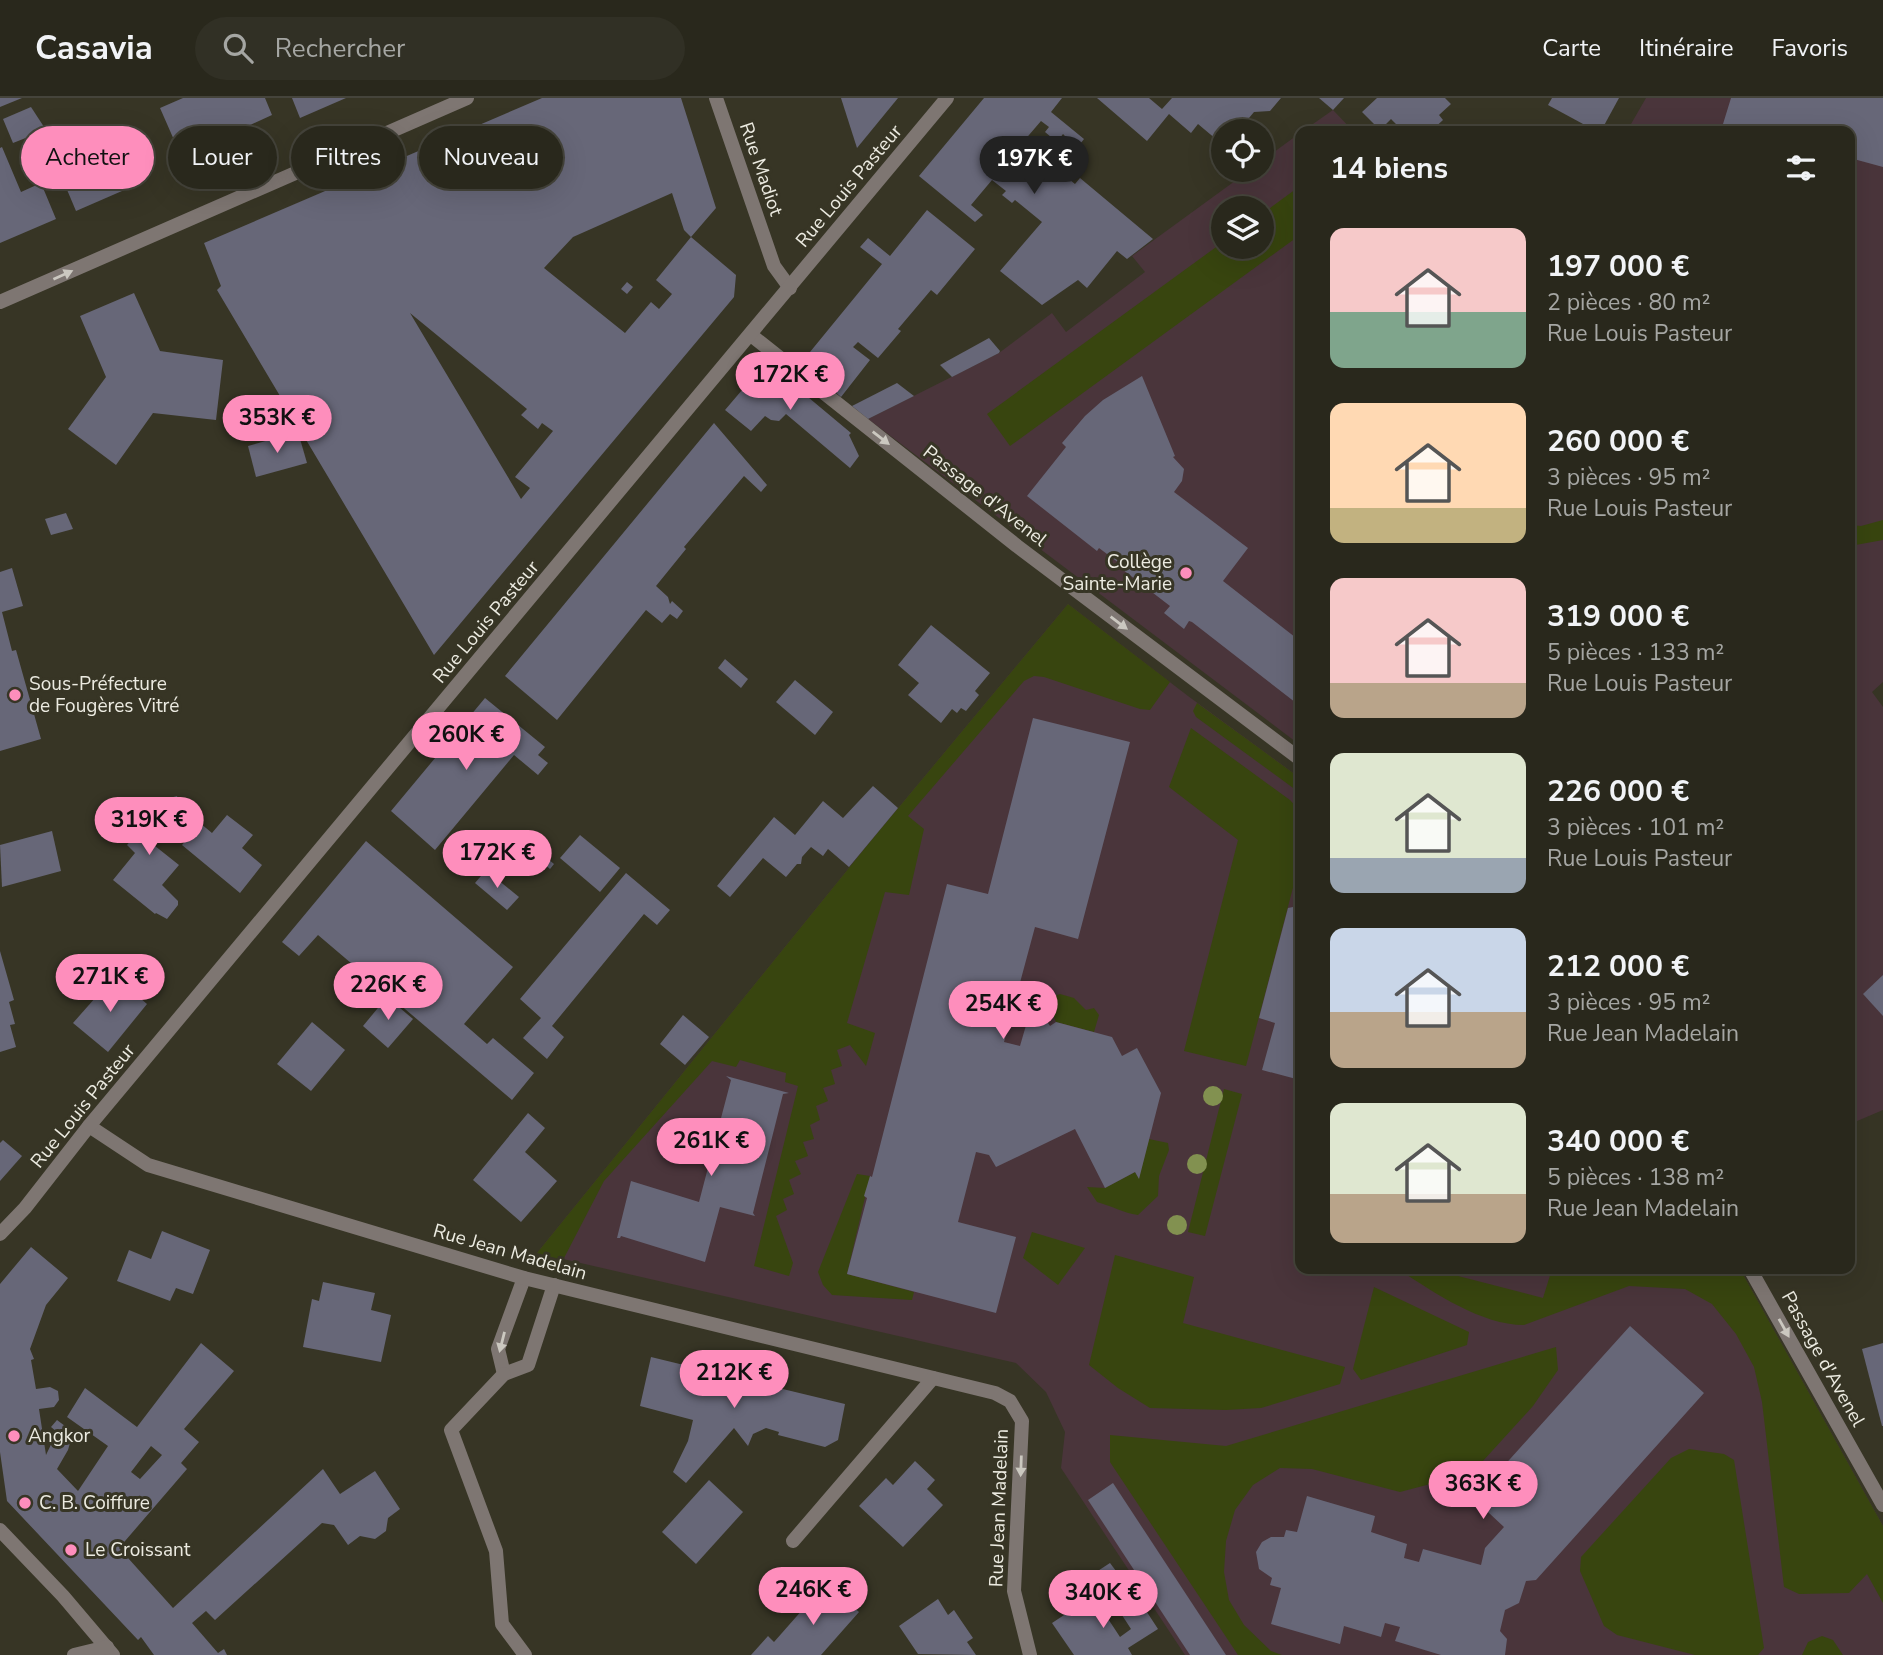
<!DOCTYPE html>
<html lang="fr">
<head>
<meta charset="utf-8">
<style>
  :root { --surface:#29281c; --page:#313025; --text:#f1f3f6; --muted:#a5a6a3; --line:#45443b; --accent:#fe8ebc }
  body { margin:0; font-family:"Nunito Sans",sans-serif; background:var(--page); color:var(--text); height:100vh; display:flex; flex-direction:column; font-size:26px; white-space:nowrap }
  * { box-sizing:border-box; margin:0 }
  p { font-size:23px; color:var(--muted) }
  .icon { flex:none; width:38px; height:38px; fill:none; stroke:currentColor; stroke-width:2; stroke-linecap:round; stroke-linejoin:round }
  .map { position:relative; flex:1; overflow:hidden }
  .panel { position:absolute; left:1295px; top:28px; width:560px; height:1148px; display:flex; flex-direction:column; background:var(--surface); border-radius:14px; box-shadow:0 7px 28px #0002,0 0 0 2px var(--line) }
  .panel>* { flex:none }
  .hud { position:absolute; left:21px; top:28px; width:665px; height:63px; display:flex; gap:14px }
  .tools { position:absolute; left:1211px; top:21px; display:grid; gap:14px }
  .tools a { display:grid; place-items:center; width:63px; height:63px; border-radius:50%; background:var(--surface); box-shadow:0 7px 28px #0002,0 0 0 2px var(--line); font-size:35px }
  .price { position:absolute; translate:-50% -60px; padding:0 16px; border-radius:24px; background:var(--accent); color:#111; font-size:23px; line-height:46px; filter:drop-shadow(0 2px 4px #0008) }
  .price::after { content:''; position:absolute; left:50%; top:42px; width:21px; height:16px; margin-left:-10px; background:inherit; clip-path:polygon(0 0,100% 0,50% 100%) }
  .price.active { background:#222; color:#fff }
  ul { padding:0; list-style:none }
  li { display:flex; align-items:center; gap:21px; height:175px; padding:0 35px }
  li span { display:grid; place-items:center; flex:none; width:196px; height:140px; border-radius:14px; color:#555 }
  li>.icon { margin-inline-start:auto }
  span .icon { width:84px; height:84px; fill:#fffc; stroke-width:1 }
  li b { font-size:30px }
  h2 { display:flex; justify-content:space-between; align-items:center; height:84px; padding:0 35px; font-size:30px }
  .tag { padding:0 24px; border-radius:32px; background:var(--surface); box-shadow:0 7px 28px #0002,0 0 0 2px var(--line); font-size:24px; line-height:63px }
  .tag.active { background:var(--accent); color:#111 }
  header { display:flex; align-items:center; gap:42px; box-sizing:border-box; height:98px; padding:0 35px; background:var(--surface); border-bottom:2px solid var(--line) }
  header strong { font-size:33px }
  nav { display:flex; gap:38px; margin-inline-start:auto; font-size:24px }
  .search { width:490px; height:63px; background:var(--page); display:flex; align-items:center; gap:18px; box-sizing:border-box; padding:0 24px; border-radius:38px; color:var(--muted); font-size:26px }
  .map>svg:first-child { display:block }
</style>
</head>
<body>
<header>
<strong>Casavia</strong>
<div class="search"><svg class="icon" aria-label="search" viewBox="0 0 24 24"><circle cx="10" cy="10" r="6"/><path d="M15 15l6 6"/></svg>Rechercher</div>
<nav><a>Carte</a><a>Itinéraire</a><a>Favoris</a></nav>
</header>
<div class="map">
<svg width="1883" height="1557" viewBox="0 0 1883 1557">
  <rect width="100%" height="100%" fill="#373525"/>
  <!-- education -->
  <g fill="#4a353b" fill-rule="evenodd">
    <polygon points="1646,0 1883,0 1883,584 1872,594 1883,609 1883,1012 1850,1026 1850,33 1627,33"/>
    <polygon points="1333,12 1353,33 1303,33"/>
    <path d="M 1300,35 L 1300,647 L 868,321 L 999,255 L 1052,215 L 1066,234 L 1145,174 L 1132,158 L 1250,72 L 1262,72 L 1262,63 ZM 1223,110 L 1262,110 L 1262,149 L 1223,149 Z"/>
    <polygon points="1068,506 1188,598 1300,680 1300,1171 1740,1171 1883,1428 1883,1557 1185,1557 1061,1370 1065,1334 1046,1294 1016,1265 537,1155 870,744"/>
  </g>
  <!-- green -->
  <g fill="#38450f">
    <polygon points="1300,88 1300,137 1010,348 987,316 1223,144 1223,149 1262,149 1262,116"/>
    <polygon points="1883,422 1883,442 1850,448 1850,427 1861,428"/>
    <polygon points="1068,506 1170,584 1150,612 1140,611 1044,579 1034,578 1024,583 908,718 924,731 909,797 885,794 847,925 875,935 866,968 850,947 837,952 842,968 831,972 835,986 823,990 828,1003 816,1008 820,1022 810,1027 814,1041 803,1044 808,1058 795,1063 801,1076 789,1082 794,1096 783,1101 787,1112 776,1118 793,1165 789,1178 754,1168 798,988 785,984 786,975 740,962 736,969 712,963 604,1083 563,1162 537,1155 870,744"/>
    <polygon points="1197,605 1300,680 1300,695 1196,619 1193,613"/>
    <polygon points="1191,630 1290,702 1300,713 1300,763 1246,968 1184,953 1238,742 1169,689"/>
    <polygon points="1060,896 1074,900 1086,912 1094,910 1099,917 1094,934 1056,924 1047,901"/>
    <polygon points="1224,991 1242,996 1205,1138 1188,1134"/>
    <path d="M 1149,1041 L 1168,1045 L 1169,1052 L 1159,1078 L 1158,1098 L 1138,1117 C 1123,1115 1112,1108 1097,1104 L 1087,1089 L 1105,1090 L 1135,1074 L 1139,1080 Z"/>
    <polygon points="857,1076 870,1078 847,1176 914,1194 912,1202 832,1197 823,1187 818,1174"/>
    <polygon points="1032,1134 1085,1150 1058,1187 1023,1160"/>
    <polygon points="1115,1157 1194,1179 1183,1225 1345,1269 1340,1286 1261,1310 1226,1312 1150,1310 1118,1290 1089,1267"/>
    <path d="M 1398,1171 L 1431,1171 L 1543,1200 L 1552,1171 L 1740,1171 L 1883,1428 L 1883,1505 L 1867,1476 L 1849,1495 L 1799,1496 L 1784,1489 L 1762,1304 L 1754,1269 L 1736,1236 L 1712,1206 L 1685,1191 L 1629,1188 L 1524,1227 C 1481,1227 1433,1194 1398,1171 Z"/>
    <polygon points="1374,1189 1469,1234 1467,1247 1361,1282 1353,1271"/>
    <polygon points="1556,1249 1558,1272 1533,1308 1472,1375 1400,1394 1312,1371 1280,1370 1253,1387 1235,1412 1226,1443 1224,1474 1229,1502 1244,1527 1271,1553 1282,1557 1238,1557 1110,1364 1110,1337 1226,1348"/>
    <polygon points="1689,1351 1724,1356 1734,1362 1764,1550 1758,1557 1695,1557 1617,1537 1604,1528 1580,1473 1581,1459 1671,1360"/>
    <polygon points="1822,1538 1833,1542 1843,1557 1802,1557 1808,1544"/>
  </g>
  <!-- building -->
  <g fill="#676778" fill-rule="evenodd">
    <polygon points="0,0 22,0 0,9"/>
    <polygon points="183,0 265,0 272,17 248,28 250,33 209,51 211,56 185,67 160,10"/>
    <polygon points="292,0 346,0 300,20"/>
    <path d="M 542,0 L 681,0 L 716,110 L 691,139 L 684,132 L 672,95 L 573,139 L 544,170 L 625,235 L 651,204 L 659,211 L 672,196 L 656,182 L 691,139 L 736,177 L 734,199 L 434,557 L 217,192 L 221,188 L 204,145 ZM 410,215 L 527,311 L 521,317 L 538,331 L 542,325 L 553,333 L 515,379 L 530,390 L 521,401 Z"/>
    <polygon points="841,0 898,0 857,50"/>
    <polygon points="984,0 1062,0 1051,14 1084,41 1077,50 1063,36 1057,44 1045,34 1049,29 1041,23 1023,44 1075,86 1080,80 1153,141 1127,161 1117,153 1087,190 1078,182 1042,207 1000,173 1042,124 1015,102 1012,105 1002,97 1006,93 992,82 971,107 983,117 975,124 919,78"/>
    <polygon points="1097,0 1149,0 1162,11 1172,0 1281,0 1270,13 1254,14 1238,33 1223,33 1223,47 1198,26 1191,35 1169,16 1147,43"/>
    <polygon points="1319,0 1344,0 1333,12"/>
    <polygon points="1377,0 1445,0 1451,6 1439,17 1443,22 1431,33 1403,33 1391,21 1380,32 1362,14"/>
    <polygon points="1552,0 1619,0 1601,33 1596,33 1548,7"/>
    <polygon points="1731,0 1883,0 1883,69 1850,60 1850,33 1749,33 1723,26"/>
    <polygon points="31,9 46,32 13,45 3,21"/>
    <polygon points="126,39 133,56 136,55 145,83 76,113 57,68"/>
    <polygon points="2,49 21,94 41,85 56,121 0,145 0,50"/>
    <polygon points="927,112 975,151 937,197 931,192 898,231 901,233 878,260 858,244 853,249 870,262 841,299 801,265 882,166 860,149 868,140 890,158"/>
    <polygon points="627,184 633,189 627,196 621,191"/>
    <polygon points="134,195 160,253 223,262 216,322 153,315 116,367 68,331 106,279 80,218"/>
    <polygon points="989,240 1000,253 999,255 952,279 940,267"/>
    <polygon points="766,264 851,335 849,337 859,358 850,370 786,316 779,323 771,322 765,318 751,333 725,312"/>
    <polygon points="1142,278 1175,358 1173,359 1184,371 1182,383 1174,394 1248,450 1223,483 1300,543 1300,608 1192,524 1189,523 1184,531 1164,515 1170,508 1118,468 1119,465 1099,450 1097,453 1027,398 1066,349 1062,345 1085,318 1103,302"/>
    <polygon points="897,285 914,298 868,321 852,308"/>
    <polygon points="714,325 767,387 761,394 744,378 684,449 686,451 656,488 668,499 670,506 672,503 683,513 677,521 670,516 662,525 646,512 557,622 505,578"/>
    <polygon points="298,334 307,365 256,379 248,348"/>
    <polygon points="66,415 73,431 51,437 45,421"/>
    <polygon points="12,470 23,508 2,514 12,553 16,552 41,641 0,653 0,474"/>
    <polygon points="931,527 990,575 975,593 979,597 966,613 961,610 957,615 952,611 941,625 908,597 919,585 898,567"/>
    <polygon points="725,561 748,581 741,590 718,570"/>
    <polygon points="795,582 833,614 815,637 776,604"/>
    <polygon points="485,600 545,649 538,657 548,665 538,677 514,657 435,752 391,713"/>
    <polygon points="1033,620 1130,644 1078,841 1035,829 1004,944 1020,948 1029,917 1046,922 1050,928 1056,924 1112,939 1122,958 1137,950 1161,995 1139,1081 1135,1074 1105,1090 1075,1031 996,1069 989,1057 976,1054 958,1124 1016,1139 996,1215 847,1176 867,1100 864,1098 870,1078 872,1079 947,786 988,796"/>
    <polygon points="873,688 898,710 849,769 828,751 823,758 811,749 802,759 801,766 797,766 786,779 763,760 730,799 717,788 774,719 795,737 823,703 843,720"/>
    <polygon points="177,698 180,709 150,744 179,767 162,787 178,803 178,807 167,821 156,815 155,816 113,782 135,755 127,747 138,734 115,715"/>
    <polygon points="227,717 253,737 242,750 262,767 240,795 182,747 200,725 212,735"/>
    <polygon points="52,733 61,773 2,789 0,747"/>
    <polygon points="580,737 620,770 600,794 560,760"/>
    <polygon points="366,743 513,869 464,926 487,946 493,940 534,975 512,1002 318,837 299,858 282,844"/>
    <polygon points="548,761 554,766 550,771 543,765"/>
    <polygon points="486,772 519,799 507,812 475,785"/>
    <polygon points="626,775 670,812 657,827 644,816 552,928 564,939 547,961 523,940 541,920 520,901"/>
    <polygon points="1293,809 1300,812 1300,982 1262,972 1275,925 1259,920 1288,810"/>
    <polygon points="0,853 14,902 9,904 15,926 10,927 16,949 0,954"/>
    <polygon points="1883,877 1883,918 1863,896"/>
    <polygon points="111,882 119,882 147,906 108,954 73,925"/>
    <polygon points="387,899 413,921 388,950 363,928"/>
    <polygon points="683,917 709,939 685,967 660,946"/>
    <polygon points="312,924 345,952 311,993 277,966"/>
    <polygon points="726,978 789,995 783,996 753,1115 755,1118 720,1109 705,1164 621,1138 620,1140 617,1140 631,1083 699,1104 731,982"/>
    <polygon points="528,1015 545,1030 525,1054 557,1083 521,1124 473,1082"/>
    <polygon points="3,1042 22,1058 0,1083 0,1045"/>
    <polygon points="162,1133 210,1152 193,1196 176,1190 170,1203 117,1183 129,1152 151,1161"/>
    <path d="M 31,1149 L 68,1180 L 46,1207 L 30,1251 L 34,1261 L 31,1262 L 36,1291 L 50,1289 L 58,1293 L 59,1302 L 54,1309 L 39,1311 L 46,1357 L 57,1334 L 51,1329 L 57,1322 L 73,1334 L 68,1352 L 57,1371 L 78,1393 L 108,1348 L 67,1319 L 85,1290 L 137,1329 L 201,1245 L 234,1273 L 184,1331 L 199,1344 L 181,1365 L 187,1371 L 119,1450 L 173,1510 L 323,1371 L 340,1396 L 375,1373 L 400,1411 L 388,1420 L 386,1433 L 375,1441 L 360,1438 L 348,1447 L 334,1427 L 322,1425 L 215,1522 L 206,1513 L 192,1525 L 218,1555 L 224,1551 L 227,1557 L 154,1557 L 141,1539 L 138,1542 L 7,1403 L 0,1354 L 0,1186 ZM 151,1348 L 162,1357 L 140,1381 L 131,1374 Z"/>
    <polygon points="323,1184 375,1195 371,1212 391,1217 381,1264 303,1249 312,1201 319,1203"/>
    <polygon points="1630,1228 1704,1295 1536,1482 1526,1483 1519,1505 1505,1512 1500,1533 1507,1541 1505,1557 1441,1557 1395,1543 1400,1529 1385,1525 1381,1539 1344,1528 1340,1546 1271,1526 1281,1490 1270,1487 1272,1480 1259,1471 1256,1454 1262,1444 1271,1439 1284,1439 1286,1432 1297,1434 1307,1398 1375,1418 1371,1434 1407,1446 1404,1460 1419,1464 1423,1451 1481,1467 1485,1450 1504,1429 1474,1401"/>
    <polygon points="1883,1245 1883,1328 1882,1328 1862,1251"/>
    <polygon points="651,1259 845,1306 838,1342 825,1349 778,1337 779,1334 766,1330 753,1336 748,1348 734,1330 686,1385 673,1374 688,1343 693,1322 640,1308"/>
    <polygon points="915,1363 935,1382 927,1391 943,1407 903,1449 859,1408 886,1380 893,1387"/>
    <polygon points="709,1382 743,1414 696,1466 662,1434"/>
    <polygon points="1113,1385 1226,1557 1190,1557 1088,1402"/>
    <polygon points="1110,1465 1119,1477 1098,1489 1090,1478"/>
    <polygon points="1122,1476 1131,1490 1121,1497 1111,1483"/>
    <polygon points="826,1485 859,1514 821,1557 751,1557 768,1538 774,1544"/>
    <polygon points="1093,1498 1120,1539 1131,1531 1120,1514 1139,1502 1158,1531 1128,1550 1132,1557 1074,1557 1052,1525"/>
    <polygon points="938,1501 948,1517 954,1512 960,1521 973,1540 967,1544 976,1557 918,1556 899,1528"/>
  </g>
  <g fill="none" stroke-linecap="round" stroke-linejoin="round">
    <!-- service -->
    <g stroke="#7e7672" stroke-width="14">
      <polyline points="524,1180 498,1251 504,1276 528,1267 554,1187"/>
      <polyline points="504,1276 451,1332 496,1453 502,1526 525,1557"/>
    </g>
    <!-- minor -->
    <g stroke="#7e7672" stroke-width="14">
      <polyline points="716,0 774,168 790,190"/>
      <polyline points="0,204 467,0"/>
      <polyline points="751,237 1017,448 1300,661"/>
      <polyline points="89,1028 148,1067 524,1180 995,1295 1010,1303 1022,1323 1014,1493 1030,1557"/>
      <polyline points="1750,1171 1883,1407"/>
      <polyline points="793,1443 933,1280"/>
    </g>
    <!-- tertiary -->
    <g stroke="#7e7672" stroke-width="14">
      <polyline points="0,1136 25,1110 89,1028 947,0"/>
      <polyline points="0,1432 63,1498 113,1557"/>
      <polyline points="74,1557 107,1549"/>
    </g>
  </g>
  <!-- trees -->
  <g fill="#829150">
    <circle cx="1213" cy="998" r="10"/>
    <circle cx="1197" cy="1066" r="10"/>
    <circle cx="1177" cy="1127" r="10"/>
  </g>
  <!-- one-way arrows -->
  <defs><path id="oneway-solid" d="M-6-.8H1V-3.2L6.5 0L1 3.2V.8H-6Z" transform="scale(1.75)"/></defs>
  <g fill="#cbc8c0">
    <use href="#oneway-solid" transform="translate(63 177) rotate(-24)"/>
    <use href="#oneway-solid" transform="translate(881 340) rotate(38)"/>
    <use href="#oneway-solid" transform="translate(1119 525) rotate(37)"/>
    <use href="#oneway-solid" transform="translate(1784 1230) rotate(61)"/>
    <use href="#oneway-solid" transform="translate(502 1244) rotate(104)"/>
    <use href="#oneway-solid" transform="translate(1021 1368) rotate(92)"/>
  </g>
  <!-- markers -->
  <g fill="#fe8ebc" stroke="#373525" stroke-width="2.5">
    <circle cx="1186" cy="475" r="7"/>
    <circle cx="15" cy="597" r="7"/>
    <circle cx="14" cy="1338" r="7"/>
    <circle cx="25" cy="1405" r="7"/>
    <circle cx="71" cy="1452" r="7"/>
  </g>
  <g text-anchor="middle" dominant-baseline="central" stroke-width="6" stroke-linejoin="round" paint-order="stroke">
    <!-- street labels -->
    <g font-size="19" fill="#ecebe1" stroke="#373525">
      <text transform="translate(761 71) rotate(71)">Rue Madiot</text>
      <text transform="translate(849 88) rotate(-50)">Rue Louis Pasteur</text>
      <text transform="translate(985 398) rotate(38)">Passage d'Avenel</text>
      <text transform="translate(486 524) rotate(-50)">Rue Louis Pasteur</text>
      <text transform="translate(83 1008) rotate(-51)">Rue Louis Pasteur</text>
      <text transform="translate(510 1154) rotate(16)">Rue Jean Madelain</text>
      <text transform="translate(1823 1261) rotate(61)">Passage d'Avenel</text>
      <text transform="translate(999 1410) rotate(-88)">Rue Jean Madelain</text>
    </g>
    <!-- poi labels -->
    <g font-size="19" fill="#ecebe1" stroke="#373525" text-anchor="start">
      <text x="1172" y="464" text-anchor="end">Collège<tspan x="1172" dy="22">Sainte-Marie</tspan></text>
      <text x="29" y="586">Sous-Préfecture<tspan x="29" dy="22">de Fougères Vitré</tspan></text>
      <text x="28" y="1338">Angkor</text>
      <text x="39" y="1405">C. B. Coiffure</text>
      <text x="85" y="1452">Le Croissant</text>
    </g>
  </g>
</svg>
<div class="tools">
<a><svg class="icon" aria-label="locate" viewBox="0 0 24 24"><circle cx="12" cy="12" r="6"/><path d="M12 2v4M12 18v4M2 12h4M18 12h4"/></svg></a>
<a><svg class="icon" aria-label="layers" viewBox="0 0 24 24"><path d="M12 4l9 5-9 5-9-5zM3 14l9 5 9-5"/></svg></a>
</div>
<b class="price active" style="left:1034px;top:98px">197K €</b>
<b class="price" style="left:790px;top:314px">172K €</b>
<b class="price" style="left:277px;top:357px">353K €</b>
<b class="price" style="left:466px;top:674px">260K €</b>
<b class="price" style="left:149px;top:759px">319K €</b>
<b class="price" style="left:497px;top:792px">172K €</b>
<b class="price" style="left:110px;top:916px">271K €</b>
<b class="price" style="left:388px;top:924px">226K €</b>
<b class="price" style="left:1003px;top:943px">254K €</b>
<b class="price" style="left:711px;top:1080px">261K €</b>
<b class="price" style="left:734px;top:1312px">212K €</b>
<b class="price" style="left:1483px;top:1423px">363K €</b>
<b class="price" style="left:813px;top:1529px">246K €</b>
<b class="price" style="left:1103px;top:1532px">340K €</b>
<div class="hud">
<a class="tag active">Acheter</a>
<a class="tag">Louer</a>
<a class="tag">Filtres</a>
<a class="tag">Nouveau</a>
</div>
<section class="panel">
<h2>14 biens<svg class="icon" aria-label="filters" viewBox="0 0 24 24"><path d="M4 7h16M4 17h16"/><circle cx="9" cy="7" r="2"/><circle cx="15" cy="17" r="2"/></svg></h2>
<ul>
<li><span style="background:linear-gradient(#f6c9c9 60%,#7fa58c 0)"><svg class="icon" aria-label="home" viewBox="0 0 24 24"><path d="M3 11l9-7 9 7M6 9v11h12V9"/></svg></span><div><b>197 000 €</b><p>2 pièces · 80 m²</p><p>Rue Louis Pasteur</p></div></li>
<li><span style="background:linear-gradient(#ffd9b3 75%,#c2b280 0)"><svg class="icon" aria-label="home" viewBox="0 0 24 24"><path d="M3 11l9-7 9 7M6 9v11h12V9"/></svg></span><div><b>260 000 €</b><p>3 pièces · 95 m²</p><p>Rue Louis Pasteur</p></div></li>
<li><span style="background:linear-gradient(#f6c9c9 75%,#b9a48a 0)"><svg class="icon" aria-label="home" viewBox="0 0 24 24"><path d="M3 11l9-7 9 7M6 9v11h12V9"/></svg></span><div><b>319 000 €</b><p>5 pièces · 133 m²</p><p>Rue Louis Pasteur</p></div></li>
<li><span style="background:linear-gradient(#dfe7d0 75%,#9aa5b1 0)"><svg class="icon" aria-label="home" viewBox="0 0 24 24"><path d="M3 11l9-7 9 7M6 9v11h12V9"/></svg></span><div><b>226 000 €</b><p>3 pièces · 101 m²</p><p>Rue Louis Pasteur</p></div></li>
<li><span style="background:linear-gradient(#c9d6e8 60%,#b9a48a 0)"><svg class="icon" aria-label="home" viewBox="0 0 24 24"><path d="M3 11l9-7 9 7M6 9v11h12V9"/></svg></span><div><b>212 000 €</b><p>3 pièces · 95 m²</p><p>Rue Jean Madelain</p></div></li>
<li><span style="background:linear-gradient(#dfe7d0 65%,#b9a48a 0)"><svg class="icon" aria-label="home" viewBox="0 0 24 24"><path d="M3 11l9-7 9 7M6 9v11h12V9"/></svg></span><div><b>340 000 €</b><p>5 pièces · 138 m²</p><p>Rue Jean Madelain</p></div></li>
</ul>
</section>
</div>
</body>
</html>
